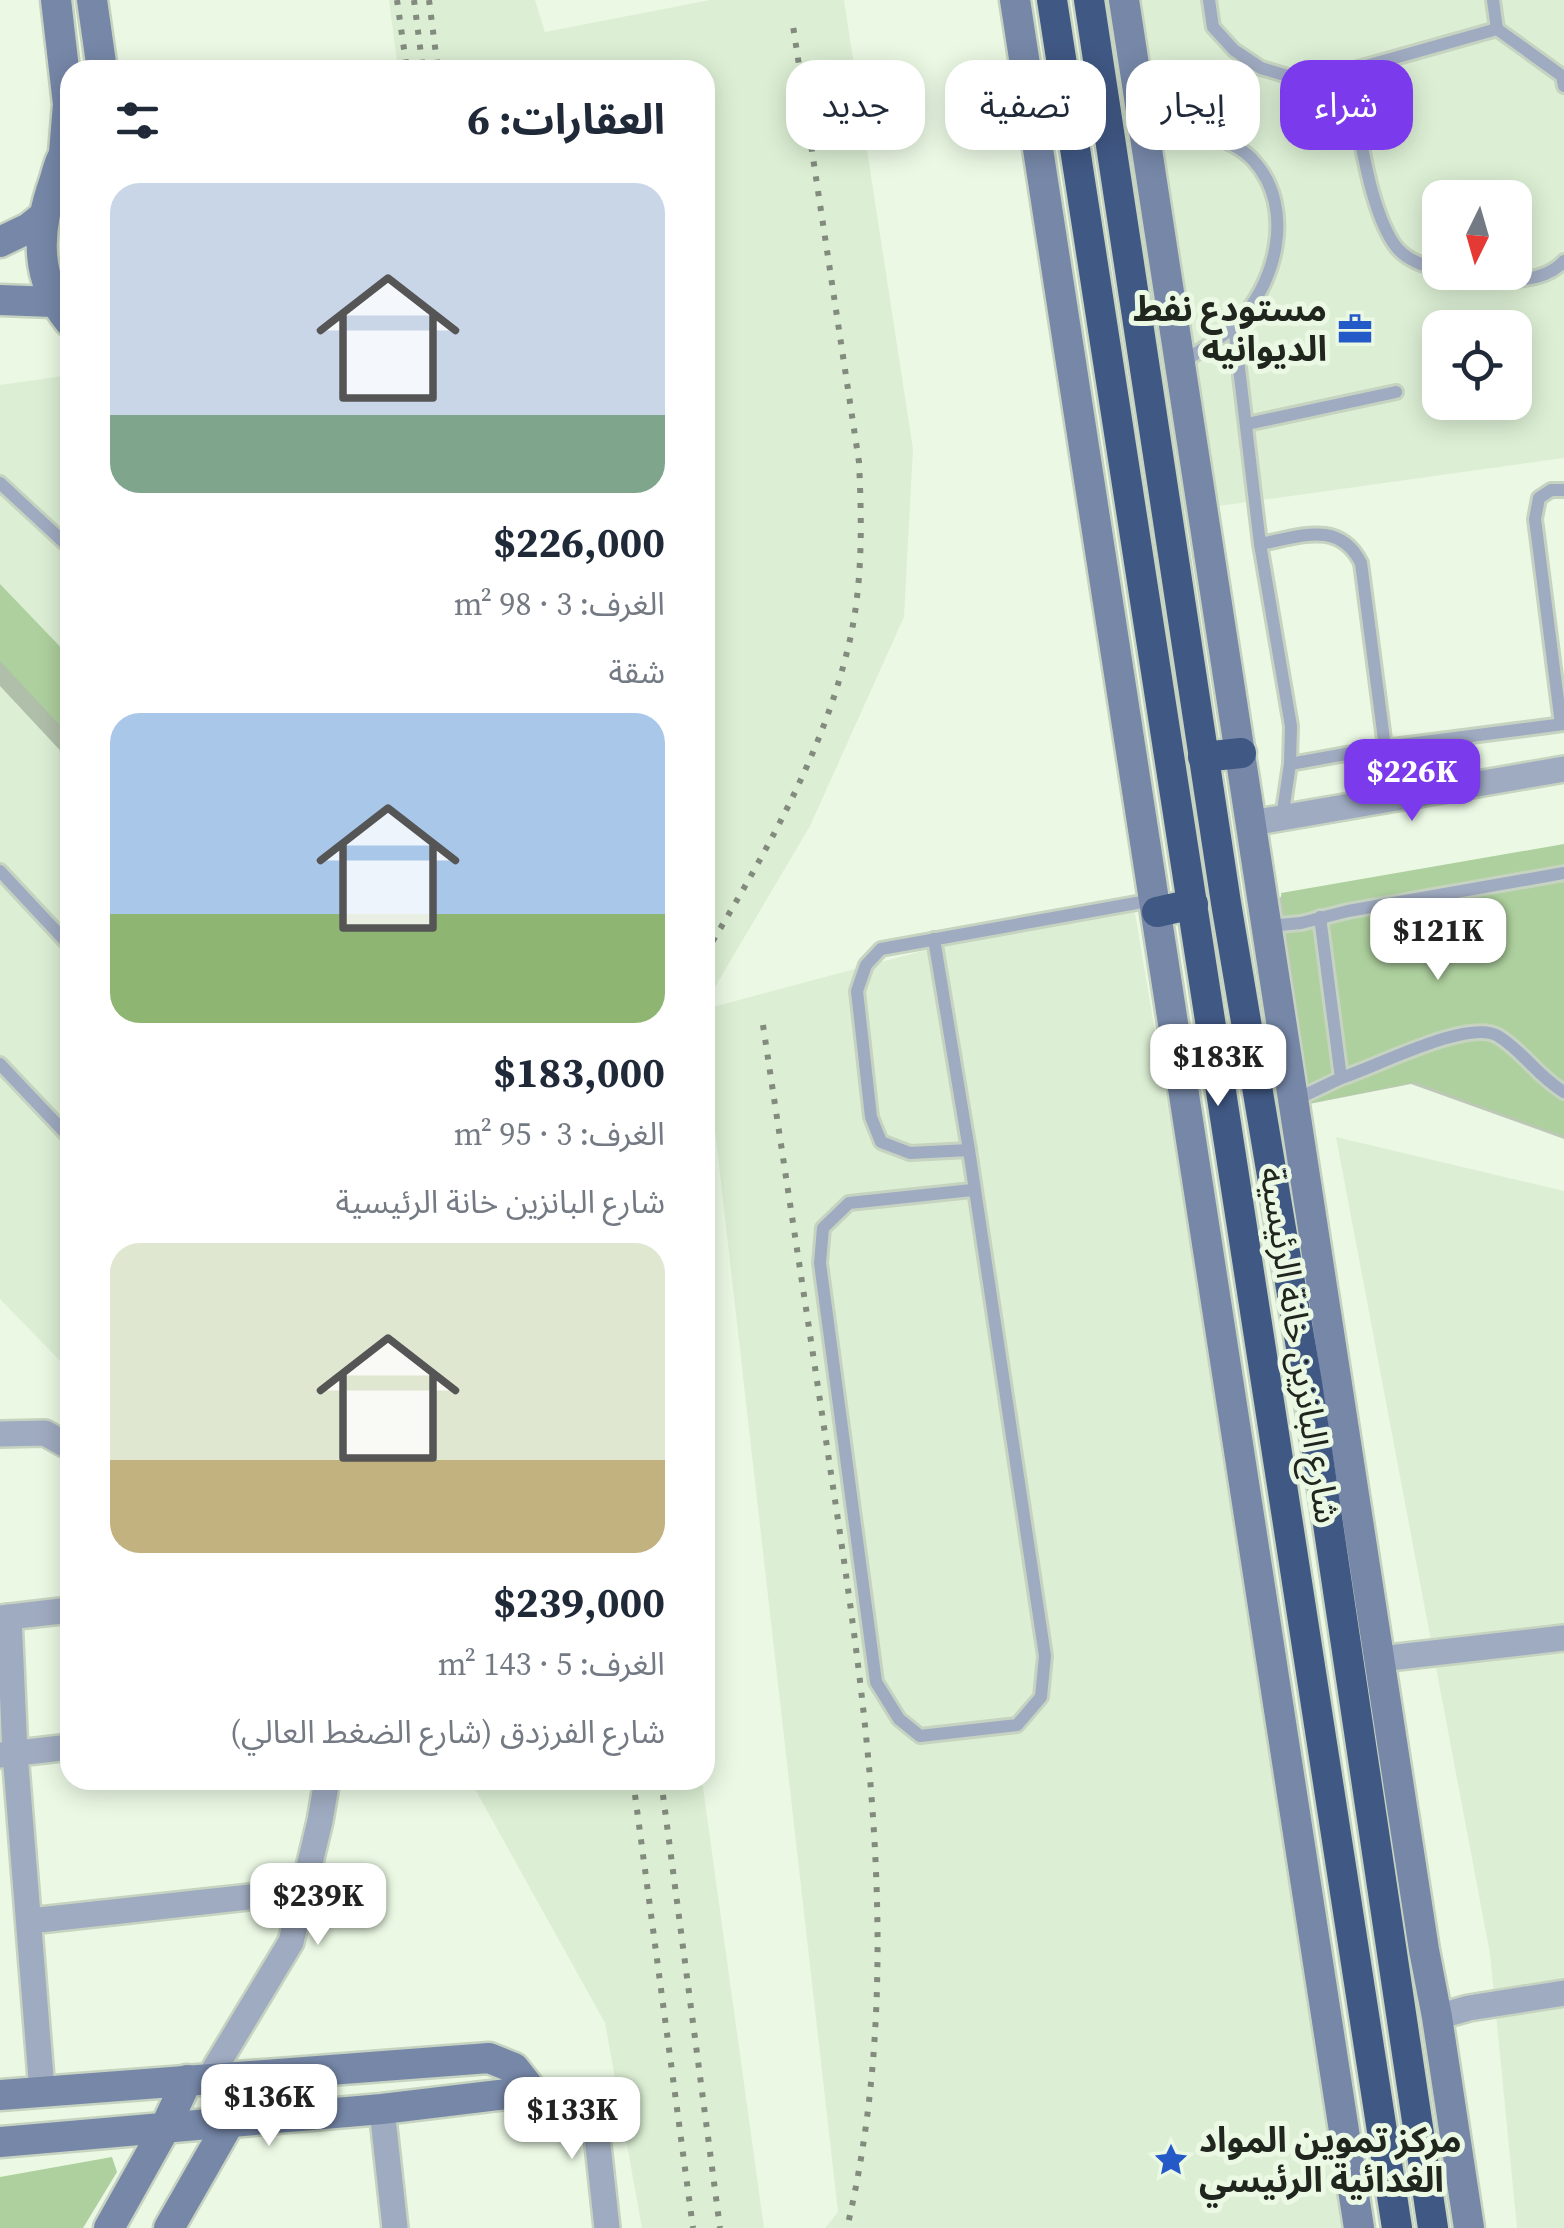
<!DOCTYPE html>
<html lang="ar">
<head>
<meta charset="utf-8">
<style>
  :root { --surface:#fff; --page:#f6f6f7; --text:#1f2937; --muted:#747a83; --accent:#7c3aed }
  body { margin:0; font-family:"Source Serif 4","Noto Sans Arabic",serif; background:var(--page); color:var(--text); direction:rtl; height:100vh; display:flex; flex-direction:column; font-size:38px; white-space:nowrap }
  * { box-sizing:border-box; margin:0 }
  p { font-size:32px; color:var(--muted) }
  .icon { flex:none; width:55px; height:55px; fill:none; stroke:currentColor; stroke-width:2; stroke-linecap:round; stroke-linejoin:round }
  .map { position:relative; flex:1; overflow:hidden; direction:ltr }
  .side { position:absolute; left:60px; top:60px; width:655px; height:1730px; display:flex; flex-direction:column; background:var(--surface); border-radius:30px; box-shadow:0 5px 25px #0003; direction:rtl }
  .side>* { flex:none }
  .hud { position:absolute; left:745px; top:60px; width:668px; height:90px; direction:rtl; display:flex; gap:20px }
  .needle { width:65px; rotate:185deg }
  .fabs { position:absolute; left:1422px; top:180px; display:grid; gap:20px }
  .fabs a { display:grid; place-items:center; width:110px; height:110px; border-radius:20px; background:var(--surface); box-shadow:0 5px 25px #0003; font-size:50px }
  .price { position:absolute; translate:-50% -85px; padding:0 22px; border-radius:20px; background:#fff; color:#222; font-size:32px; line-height:65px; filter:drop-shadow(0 2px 5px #0008) }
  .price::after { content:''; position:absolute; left:50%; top:60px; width:30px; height:22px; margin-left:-15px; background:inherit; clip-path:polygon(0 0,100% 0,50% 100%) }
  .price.selected { background:var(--accent); color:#fff }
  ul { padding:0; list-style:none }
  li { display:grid; align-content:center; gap:20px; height:530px; padding:0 50px }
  li span { display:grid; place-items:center; height:310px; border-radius:30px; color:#555 }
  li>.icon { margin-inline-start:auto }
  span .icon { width:180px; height:180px; fill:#fffc; stroke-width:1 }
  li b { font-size:42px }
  h2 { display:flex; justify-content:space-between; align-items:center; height:120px; padding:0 50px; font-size:42px }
  .chip { padding:0 35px; border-radius:30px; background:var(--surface); box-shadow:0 5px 25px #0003; font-size:35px; line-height:90px }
  .chip.selected { background:var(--accent); color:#fff }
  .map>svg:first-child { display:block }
</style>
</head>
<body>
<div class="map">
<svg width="1564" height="2228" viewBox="0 0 1564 2228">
  <rect width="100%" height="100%" fill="#ebf9e4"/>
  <!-- built -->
  <g fill="#dcefd4" fill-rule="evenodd">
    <polygon points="389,0 535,0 545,32 710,0 844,0 913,449 904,617 810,826 705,1004 705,70 398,70"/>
    <path d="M 1094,0 L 1564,0 L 1564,458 L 1183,511 ZM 1440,198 L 1515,198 L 1515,272 L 1440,272 ZM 1440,328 L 1515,328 L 1515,402 L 1440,402 Z"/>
    <polygon points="70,375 70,1371 0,1299 0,385"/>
    <polygon points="1132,895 1357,2228 825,2228 838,2212 705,1042 705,1009"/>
    <polygon points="1336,1137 1564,1191 1564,2228 1517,2228 1490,1954"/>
    <polygon points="470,1780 702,1780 764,2228 642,2228 605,2023"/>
  </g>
  <!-- shadow -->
  <g fill="#0003">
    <polygon points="0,588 70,661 70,761 0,686"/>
    <polygon points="1564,847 1564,1139 1411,1084 1309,1104 1279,899 1282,895"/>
  </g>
  <!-- building -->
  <g fill="#aed09e">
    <polygon points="0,584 70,657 70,736 0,661"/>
    <polygon points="1564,844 1564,1136 1415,1082 1311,1103 1281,893"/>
    <polygon points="112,2157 117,2172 83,2228 0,2228 0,2177"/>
  </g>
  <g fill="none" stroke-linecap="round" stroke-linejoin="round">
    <!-- lane casing -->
    <g stroke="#c6d3c0" stroke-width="18">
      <g id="lane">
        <path d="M 1209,0 L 1213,27 L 1234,50 L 1261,68 L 1295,78 L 1348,71 C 1358,119 1367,204 1394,244 C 1404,259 1423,266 1440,270"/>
        <polyline points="1493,0 1497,29 1562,76 1564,86"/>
        <polyline points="1348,71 1497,29"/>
        <path d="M 1144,123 C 1177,127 1229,134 1253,160 C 1297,208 1276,287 1233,327 C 1218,341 1198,351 1182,363"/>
        <path d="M 1450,272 C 1483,280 1539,289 1564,261"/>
        <polyline points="1234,326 1260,544 1291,726 1290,764 1282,818"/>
        <polyline points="1247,424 1396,392"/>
        <polyline points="0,483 70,548"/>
        <path d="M 1260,544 C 1299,537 1339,519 1361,563 L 1385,747"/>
        <polyline points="1561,724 1535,519 1539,498 1551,490 1564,490"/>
        <polyline points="1290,764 1385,747 1564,724"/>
        <polyline points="0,871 70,946"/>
        <polyline points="1268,926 1301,923 1348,911 1564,873"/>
        <polyline points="934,939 969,1150"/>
        <polyline points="0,1064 70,1138"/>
        <path d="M 1341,1078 C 1376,1067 1469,1018 1498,1036 C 1523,1051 1536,1075 1564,1092"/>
        <polyline points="1295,1100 1341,1078 1320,917"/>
        <polyline points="972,1190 849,1203 823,1228 820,1263 876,1682 899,1719 920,1736 1017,1725 1041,1697 1045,1656 969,1150 910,1153 881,1142 871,1117 857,991 866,965 881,949 1153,900"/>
      </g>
    </g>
    <!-- street casing -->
    <g stroke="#c6d3c0" stroke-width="30">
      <g id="street">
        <polyline points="1252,823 1564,769"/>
        <polyline points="0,1434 45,1433 70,1447"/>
        <polyline points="9,1617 15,1753 42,2091"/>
        <polyline points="0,1618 70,1610"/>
        <polyline points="1380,1659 1564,1638"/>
        <polyline points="0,1755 70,1747"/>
        <polyline points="30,1921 304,1891"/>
        <polyline points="1437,2017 1469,2008 1564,1993"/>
        <polyline points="209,2078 291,1942 320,1821 327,1780"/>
        <path d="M 532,2091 C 565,2092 586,2105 597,2136 L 607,2228"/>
        <polyline points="382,2109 395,2228"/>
      </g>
    </g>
    <!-- secondary casing -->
    <g stroke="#c6d3c0" stroke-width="35">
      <g id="secondary">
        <polyline points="56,0 68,104 64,153"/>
        <polyline points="92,0 102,70"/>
        <polyline points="1015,0 1359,2228"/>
        <polyline points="1124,0 1424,1950 1437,2017 1469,2228"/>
        <path d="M 70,148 C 60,156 58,170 54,182 C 36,233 35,280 70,322"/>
        <polyline points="0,242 29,228 44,216"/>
        <polyline points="0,300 53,302"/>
        <polyline points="0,2095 489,2058 514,2068 532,2091 382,2109 0,2142"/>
        <polyline points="109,2228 165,2128 187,2080"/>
        <polyline points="169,2228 256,2076"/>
      </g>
    </g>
    <!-- highway casing -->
    <g stroke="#c6d3c0" stroke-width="35">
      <g id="highway">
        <polyline points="1052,0 1397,2228"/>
        <polyline points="1089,0 1226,903 1307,1383 1433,2228"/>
        <polyline points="1203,757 1241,753"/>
        <polyline points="1157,912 1193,904"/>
      </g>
    </g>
    <!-- lane -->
    <use href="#lane" stroke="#9fabc1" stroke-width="12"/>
    <!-- street -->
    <use href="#street" stroke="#9fabc1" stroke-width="25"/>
    <!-- secondary -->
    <use href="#secondary" stroke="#7687a8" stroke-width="30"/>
    <!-- highway -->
    <use href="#highway" stroke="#405884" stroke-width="30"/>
    <!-- rail -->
    <g stroke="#828b7d" stroke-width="6" stroke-dasharray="5 10" stroke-linecap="butt">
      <polyline points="397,0 407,70"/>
      <polyline points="414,0 423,70"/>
      <polyline points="429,0 438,70"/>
      <path d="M 705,954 C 762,859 820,760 847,652 C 863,590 862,525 859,462 L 792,19"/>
      <path d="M 763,1025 C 785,1172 808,1320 830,1467 C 868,1717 906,1979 847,2228"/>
      <polyline points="633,1780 693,2228"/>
      <polyline points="661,1780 720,2228"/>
    </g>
  </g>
  <!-- icons -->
  <defs>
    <g id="office-bare" transform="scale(2.7)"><path d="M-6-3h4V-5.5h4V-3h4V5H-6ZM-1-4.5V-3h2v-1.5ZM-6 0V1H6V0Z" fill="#245ac7" stroke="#ebf9e4" stroke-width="2.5" paint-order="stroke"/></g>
    <g id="sight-bare" transform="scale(2.7)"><path d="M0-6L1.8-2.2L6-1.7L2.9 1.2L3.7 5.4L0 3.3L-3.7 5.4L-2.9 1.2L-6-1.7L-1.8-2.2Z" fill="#245ac7" stroke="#ebf9e4" stroke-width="2.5" paint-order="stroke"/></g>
  </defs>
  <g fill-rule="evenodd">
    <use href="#office-bare" x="1355" y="329"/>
    <use href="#sight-bare" x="1171" y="2160"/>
  </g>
  <g text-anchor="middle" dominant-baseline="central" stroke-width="10" stroke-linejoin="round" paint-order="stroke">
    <!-- poi labels -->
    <g font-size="35" font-weight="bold" fill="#20251e" stroke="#ebf9e4" text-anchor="end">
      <text x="1327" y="309">مستودع نفط<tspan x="1327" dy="40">الديوانيه</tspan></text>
      <text x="1199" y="2140" text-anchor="start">مركز تموين المواد<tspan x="1199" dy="40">الغدائية الرئيسي</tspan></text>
    </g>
    <!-- street labels -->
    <g font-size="35" fill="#20251e" stroke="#ebf9e4">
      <text transform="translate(1300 1345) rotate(81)">شارع البانزين خانة الرئيسية</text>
    </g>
  </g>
</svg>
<div class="fabs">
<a><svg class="needle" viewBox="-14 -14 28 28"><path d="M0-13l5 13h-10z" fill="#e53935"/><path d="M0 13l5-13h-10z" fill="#747a83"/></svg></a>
<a><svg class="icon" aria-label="locate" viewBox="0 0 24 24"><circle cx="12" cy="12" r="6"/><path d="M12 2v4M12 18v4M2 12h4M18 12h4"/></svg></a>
</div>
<b class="price selected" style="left:1412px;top:824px">$226K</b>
<b class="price" style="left:1438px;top:983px">$121K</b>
<b class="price" style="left:1218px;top:1109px">$183K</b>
<b class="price" style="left:318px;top:1948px">$239K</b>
<b class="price" style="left:269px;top:2149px">$136K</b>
<b class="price" style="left:572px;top:2162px">$133K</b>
<div class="hud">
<a class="chip selected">شراء</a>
<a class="chip">إيجار</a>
<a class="chip">تصفية</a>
<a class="chip">جديد</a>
</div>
<section class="side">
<h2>العقارات: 6<svg class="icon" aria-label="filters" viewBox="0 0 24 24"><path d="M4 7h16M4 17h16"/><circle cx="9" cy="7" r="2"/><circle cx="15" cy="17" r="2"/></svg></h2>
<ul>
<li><span style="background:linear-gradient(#c9d6e8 75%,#7fa58c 0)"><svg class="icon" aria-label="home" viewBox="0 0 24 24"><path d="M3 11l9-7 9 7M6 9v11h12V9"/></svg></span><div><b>$226,000</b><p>الغرف: 3 · 98 m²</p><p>شقة</p></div></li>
<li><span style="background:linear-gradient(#a9c7e8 65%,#8fb573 0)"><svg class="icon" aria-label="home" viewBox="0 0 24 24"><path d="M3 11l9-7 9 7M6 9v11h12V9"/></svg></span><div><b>$183,000</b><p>الغرف: 3 · 95 m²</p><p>شارع البانزين خانة الرئيسية</p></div></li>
<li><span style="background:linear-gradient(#dfe7d0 70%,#c2b280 0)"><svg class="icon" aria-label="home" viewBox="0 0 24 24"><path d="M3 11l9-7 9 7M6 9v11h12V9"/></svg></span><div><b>$239,000</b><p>الغرف: 5 · 143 m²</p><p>شارع الفرزدق (شارع الضغط العالي)</p></div></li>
</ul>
</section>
</div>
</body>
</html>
